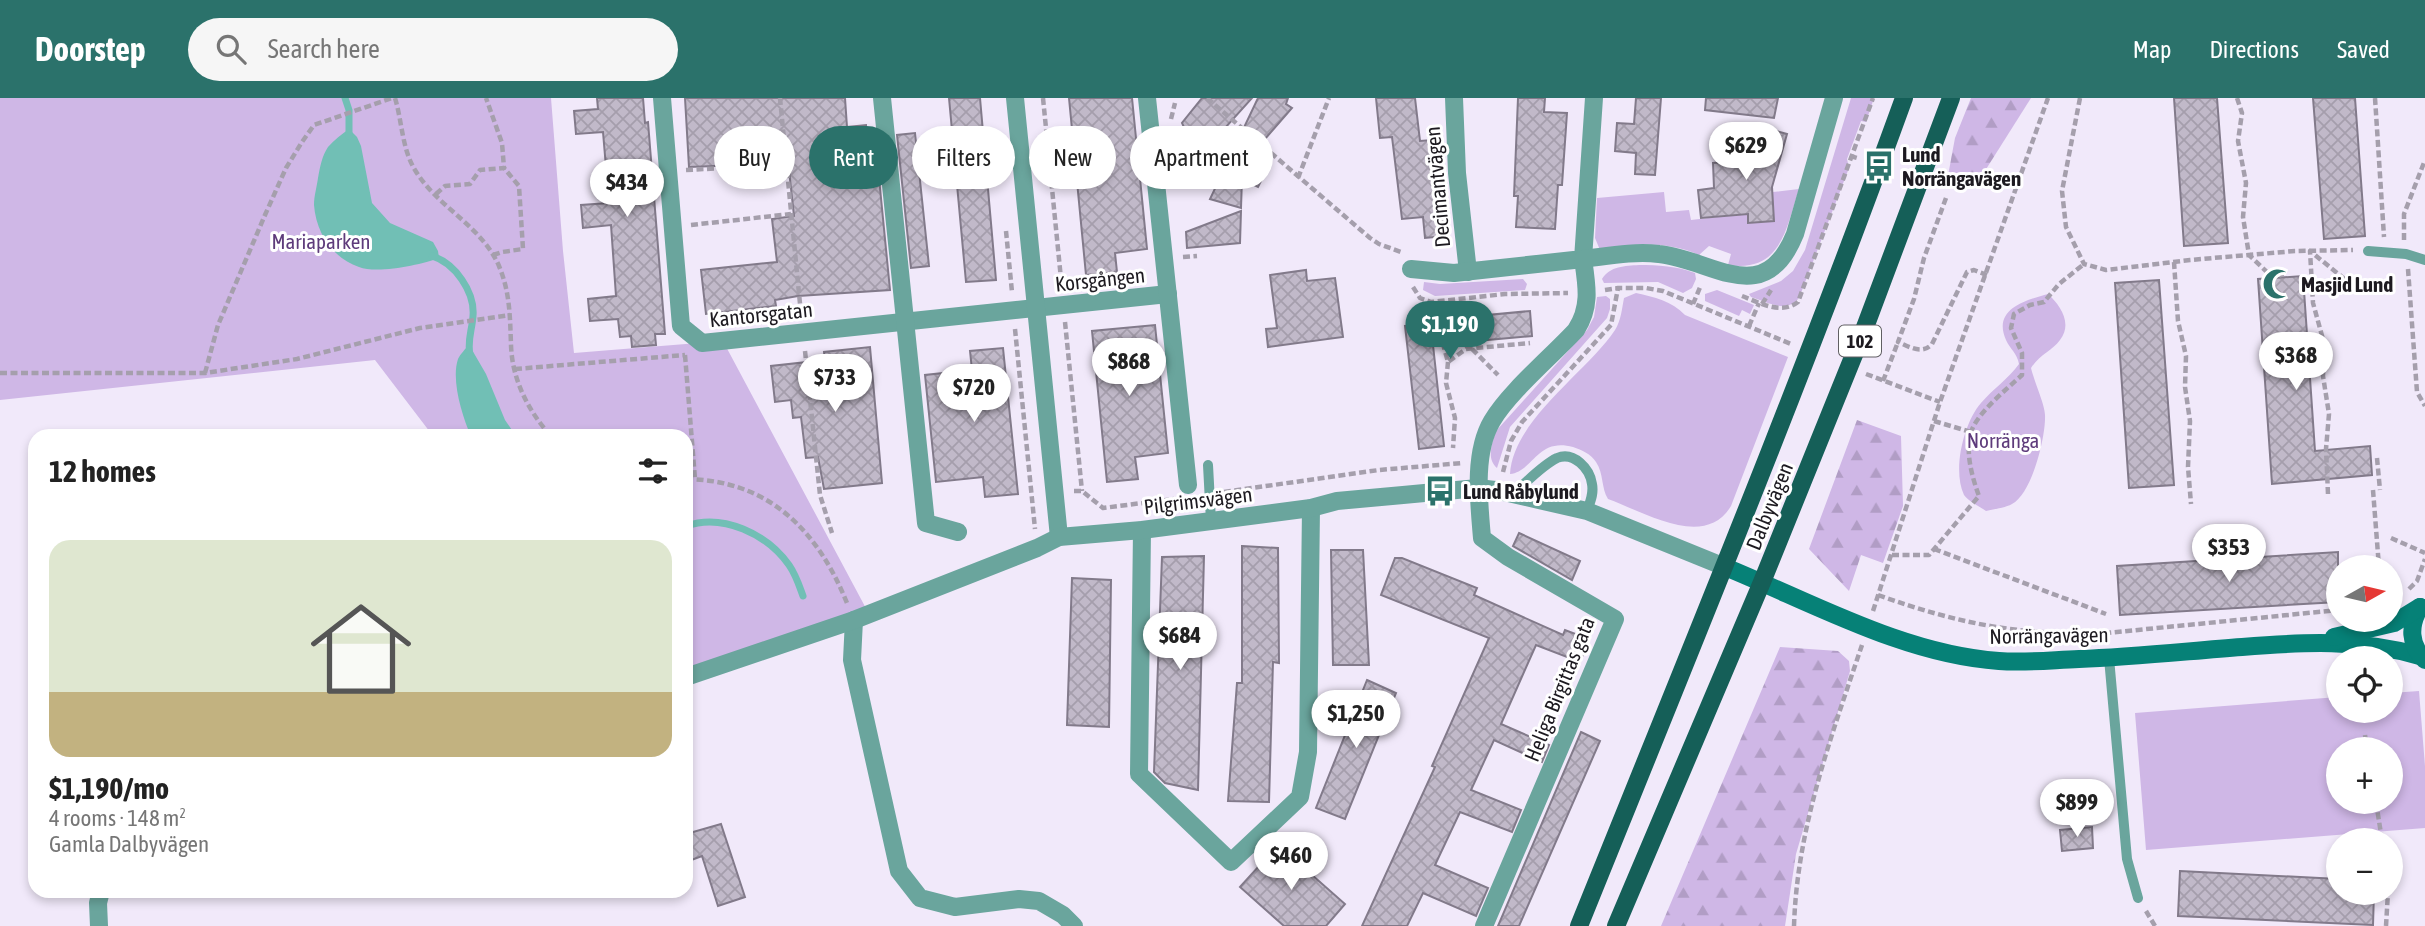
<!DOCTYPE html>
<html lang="en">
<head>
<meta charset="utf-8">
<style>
  :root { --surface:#fff; --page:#f6f6f6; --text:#222; --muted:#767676; --line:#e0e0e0; --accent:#2b726b }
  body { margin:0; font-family:"Asap Condensed",sans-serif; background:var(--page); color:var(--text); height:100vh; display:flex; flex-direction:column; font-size:26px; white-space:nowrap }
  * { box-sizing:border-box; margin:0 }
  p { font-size:23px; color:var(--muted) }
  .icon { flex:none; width:38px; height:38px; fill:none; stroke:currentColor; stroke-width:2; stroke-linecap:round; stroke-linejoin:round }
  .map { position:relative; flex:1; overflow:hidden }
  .panel { position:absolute; left:28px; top:331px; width:665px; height:469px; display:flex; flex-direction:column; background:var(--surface); border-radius:21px; box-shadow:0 4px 10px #0003 }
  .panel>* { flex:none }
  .banner { position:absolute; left:714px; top:28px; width:665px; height:63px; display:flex; gap:14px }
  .needle { width:46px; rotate:82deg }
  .fabs { position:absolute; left:2326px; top:457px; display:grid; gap:14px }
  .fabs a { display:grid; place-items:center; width:77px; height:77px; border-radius:50%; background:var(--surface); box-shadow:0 4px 10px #0003; font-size:35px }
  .price { position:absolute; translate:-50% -60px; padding:0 16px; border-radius:24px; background:#fff; color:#222; font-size:23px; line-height:46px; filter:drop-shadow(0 2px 4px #0008) }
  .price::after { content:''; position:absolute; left:50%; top:42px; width:21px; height:16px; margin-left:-10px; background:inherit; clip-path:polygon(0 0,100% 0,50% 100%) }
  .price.selected { background:var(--accent); color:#fff }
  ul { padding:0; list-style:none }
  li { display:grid; align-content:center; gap:14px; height:371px; padding:0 21px }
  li+li { border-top:2px solid var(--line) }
  li span { display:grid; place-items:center; height:217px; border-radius:21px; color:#555 }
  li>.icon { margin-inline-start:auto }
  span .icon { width:126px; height:126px; fill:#fffc; stroke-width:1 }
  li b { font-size:30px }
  h2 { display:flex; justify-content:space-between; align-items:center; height:84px; padding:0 21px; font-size:30px }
  .pill { padding:0 24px; border-radius:32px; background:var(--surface); box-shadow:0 4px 10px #0003; font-size:24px; line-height:63px }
  .pill.selected { background:var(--accent); color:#fff }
  header { display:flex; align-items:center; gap:42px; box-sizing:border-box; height:98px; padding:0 35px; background:var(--accent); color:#fff }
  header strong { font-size:33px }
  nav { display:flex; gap:38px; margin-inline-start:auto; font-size:24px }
  .search { width:490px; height:63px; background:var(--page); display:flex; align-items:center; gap:18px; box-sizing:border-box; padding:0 24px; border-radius:38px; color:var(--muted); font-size:26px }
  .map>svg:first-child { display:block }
</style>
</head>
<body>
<header>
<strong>Doorstep</strong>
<div class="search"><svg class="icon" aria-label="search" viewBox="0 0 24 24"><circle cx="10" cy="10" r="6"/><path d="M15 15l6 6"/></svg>Search here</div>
<nav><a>Map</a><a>Directions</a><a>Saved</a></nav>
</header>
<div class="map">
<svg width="2425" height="828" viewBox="0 0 2425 828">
  <defs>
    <pattern id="forest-firs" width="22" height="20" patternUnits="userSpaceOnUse" patternTransform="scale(1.75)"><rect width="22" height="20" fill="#cfb7e6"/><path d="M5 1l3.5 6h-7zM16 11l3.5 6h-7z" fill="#b19dc5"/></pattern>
    <pattern id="building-cross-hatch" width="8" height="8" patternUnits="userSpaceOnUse" patternTransform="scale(1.75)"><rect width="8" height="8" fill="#c1b9c9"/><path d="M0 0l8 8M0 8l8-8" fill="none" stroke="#a59eac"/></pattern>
  </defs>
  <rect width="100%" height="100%" fill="#f1e9fa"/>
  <!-- green -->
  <g fill="#cfb7e6" fill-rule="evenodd">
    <polygon points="0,0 551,0 563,153 574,255 723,243 869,516 686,571 686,338 433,338 375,262 0,302"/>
    <path d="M 1851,0 L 1874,0 L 1866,24 L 1861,23 L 1847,61 L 1849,70 L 1799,200 C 1786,216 1768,204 1751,199 L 1749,196 L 1781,183 L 1793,173 L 1805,152 Z"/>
    <path d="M 1799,91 C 1786,131 1781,175 1728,167 L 1731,156 L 1709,148 L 1699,157 C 1667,143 1633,145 1600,152 L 1595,140 L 1597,100 L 1664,94 L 1666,114 L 1689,112 L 1691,122 L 1734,117 L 1744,101 L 1748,124 L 1773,123 L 1773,94 Z"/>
    <path d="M 1639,167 C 1658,167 1677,168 1695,175 L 1696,181 L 1692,190 L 1683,195 L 1658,184 L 1604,185 L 1602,181 C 1610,168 1625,168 1639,167 Z"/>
    <polygon points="1523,181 1527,186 1525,192 1435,198 1423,192 1424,184 1440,186"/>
    <polygon points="1717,192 1754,207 1750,216 1742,212 1739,218 1705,203 1705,196"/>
    <path d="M 1636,195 C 1654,199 1672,203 1685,217 L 1788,259 L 1731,408 C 1705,452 1644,414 1608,401 C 1601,390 1604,376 1596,364 C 1591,356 1582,352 1573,349 C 1537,339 1533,374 1510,376 C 1513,322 1587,274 1615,232 C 1621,223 1622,210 1624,200 Z"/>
    <path d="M 2048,196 C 2060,207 2073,225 2060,242 C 2052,253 2040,256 2031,270 C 2034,283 2045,307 2045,317 C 2046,338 2032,396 2012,406 C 2005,410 1994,411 1986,413 C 1979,408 1968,403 1964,397 C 1952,372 1964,324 1981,305 C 1993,291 2008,281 2019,266 C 2017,255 2010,251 2006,242 C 1992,211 2026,202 2048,196 Z"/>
    <path d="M 1606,198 L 1610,201 L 1610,211 L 1607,220 L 1510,329 L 1497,370 C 1486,361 1492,345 1496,333 L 1587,232 L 1594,219 L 1597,199 Z"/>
    <path d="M 2419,593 L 2425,668 L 2425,730 L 2146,752 L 2135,615 L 2338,599 L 2338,612 L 2390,612 L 2391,595 ZM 2338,651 L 2390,651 L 2390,704 L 2338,704 Z"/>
  </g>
  <!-- forest -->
  <g fill="url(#forest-firs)">
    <polygon points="1971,0 2031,0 1983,76 1960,87 1947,83 1955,40"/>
    <polygon points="1857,322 1901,338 1903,408 1883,465 1861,457 1849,493 1809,451"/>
    <polygon points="1780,549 1838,553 1849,563 1850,573 1796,756 1785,828 1661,828"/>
  </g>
  <!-- water -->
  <g fill="#71bfb5">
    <path d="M 349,31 L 357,39 L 361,48 L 372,105 L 390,125 L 433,144 L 438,153 L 439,160 C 421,167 377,176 359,169 C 332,160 316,134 314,107 C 314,98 317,88 318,80 C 320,69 322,58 328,49 C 334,42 342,36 349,31 Z"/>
    <path d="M 468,245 L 486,276 L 505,322 L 516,338 L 471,338 C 462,318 451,282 458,261 C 460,256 466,251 468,247 Z"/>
  </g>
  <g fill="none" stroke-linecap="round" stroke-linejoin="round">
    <!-- stream -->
    <g stroke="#71bfb5" stroke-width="7">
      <polyline points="345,0 349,12 349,38"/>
      <path d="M 432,158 C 455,165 475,194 473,218 C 472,233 467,242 470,257"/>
      <path d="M 686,428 C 723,415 767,436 789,467 C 796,477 799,487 803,498"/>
    </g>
  </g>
  <!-- building -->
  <g fill="url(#building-cross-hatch)" stroke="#827a8a" stroke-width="2">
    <polygon points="597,0 643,0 645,25 648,24 665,236 655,236 656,247 632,249 631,238 620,239 618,221 590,223 588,201 616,198 611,127 583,130 581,107 609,105 603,34 576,36 574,13 598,11"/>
    <polygon points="685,0 845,0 847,29 866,27 867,40 875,39 890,192 798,198 775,202 776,208 706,216 701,172 777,164 772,121 794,118 788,63 739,64 740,67 689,69"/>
    <polygon points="949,0 980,0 996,182 966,184"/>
    <polygon points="1069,0 1132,0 1147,151 1115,155 1117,174 1086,177"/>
    <polygon points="1202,0 1252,0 1198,60 1182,25"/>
    <polygon points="1258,0 1288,0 1286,6 1292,10 1250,58 1266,73 1258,89 1242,81 1241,110 1210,101"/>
    <polygon points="1376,0 1415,0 1420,43 1432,42 1445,138 1425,140 1423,119 1402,121 1392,39 1380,40"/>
    <polygon points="1518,0 1545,0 1544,14 1567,15 1562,87 1558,87 1555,131 1516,129 1518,98 1514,98"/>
    <polygon points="1636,0 1661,0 1655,77 1635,76 1636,55 1615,53 1617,25 1634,26"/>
    <polygon points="1706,0 1778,0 1774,20 1705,12"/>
    <polygon points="2174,0 2217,0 2228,145 2184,148"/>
    <polygon points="2313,0 2355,0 2365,138 2324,141"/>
    <polygon points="1761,29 1787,36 1772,89 1774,123 1748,125 1748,116 1701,120 1698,92 1714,90 1713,65 1725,64 1725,61 1753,58"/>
    <polygon points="915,35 929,168 911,170 897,37"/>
    <polygon points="1241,113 1240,145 1187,150 1186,134"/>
    <polygon points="1306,172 1307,183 1335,180 1343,239 1268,249 1266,231 1277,230 1270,177"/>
    <polygon points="2303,178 2315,353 2370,348 2372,377 2272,386 2258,181"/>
    <polygon points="2159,182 2174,387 2129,390 2115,185"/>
    <polygon points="1530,213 1532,238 1433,247 1444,348 1419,351 1405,228 1445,224 1445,221"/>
    <polygon points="1155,227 1168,355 1135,359 1138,381 1107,384 1092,233"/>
    <polygon points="870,249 882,385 824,391 818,359 806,360 801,319 793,320 791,302 775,304 771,268 825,262 824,254"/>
    <polygon points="1003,250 1018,396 985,399 983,379 936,384 925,277 972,272 970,253"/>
    <polygon points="1519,435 1580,463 1572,482 1513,448"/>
    <polygon points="1242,448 1278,450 1279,565 1273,564 1269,704 1228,703 1237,585 1242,585"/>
    <polygon points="1331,452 1363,452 1369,567 1333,567"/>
    <polygon points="2338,454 2338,504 2120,517 2117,468"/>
    <polygon points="1204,458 1198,692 1165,685 1154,674 1162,459"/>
    <polygon points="1395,460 1402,460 1477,490 1474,497 1563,537 1565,532 1589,541 1580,564 1536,547 1501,626 1549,647 1542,664 1494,642 1471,692 1521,712 1512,734 1460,714 1435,767 1488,790 1476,818 1423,795 1407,828 1362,828 1435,669 1432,668 1489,540 1381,497"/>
    <polygon points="1072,480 1111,482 1109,629 1067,627"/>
    <polygon points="1367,582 1396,595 1345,721 1316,710"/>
    <polygon points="1581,634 1600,643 1519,828 1498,828"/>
    <polygon points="721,726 745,799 718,808 702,758 686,764 686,736"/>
    <polygon points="2092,729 2093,750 2062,753 2060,732"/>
    <polygon points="1278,747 1345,806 1326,828 1284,828 1240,789"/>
    <polygon points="2180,773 2338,781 2338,794 2374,794 2373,827 2178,818"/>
  </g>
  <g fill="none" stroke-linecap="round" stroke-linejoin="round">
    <!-- path -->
    <g stroke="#a59fac" stroke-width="4.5" stroke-dasharray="7 3.5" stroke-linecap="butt">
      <path d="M 395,0 C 402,23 402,51 415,72 C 437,109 481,127 499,168 C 510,194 510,219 511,247 C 512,281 528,313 551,338"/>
      <polyline points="780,0 801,216"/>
      <polyline points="1043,0 1062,191"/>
      <polyline points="1207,0 1370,140 1379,146 1401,154"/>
      <polyline points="2080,0 2062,93 2066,129 2084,166 2106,172 2190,162 2295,153 2353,152"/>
      <polyline points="2237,0 2242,15 2238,43 2246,85 2243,119 2249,157 2269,176 2281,176 2282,179"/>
      <polyline points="2375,0 2384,139"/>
      <polyline points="1171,21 1175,5"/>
      <polyline points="1850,58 1857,60"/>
      <polyline points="686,72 786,67"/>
      <polyline points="1298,80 1329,0"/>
      <polyline points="436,96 445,88 470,86 480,72 504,70 502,45 486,0"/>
      <path d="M 1946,100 L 1924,160 L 1914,201 L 1898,244 C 1910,249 1922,257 1932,246 L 1967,174 L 1974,172 L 1987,177"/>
      <polyline points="691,127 791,116"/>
      <polyline points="1006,133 1012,194"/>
      <polyline points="2404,142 2404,116 2425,62"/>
      <polyline points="493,157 502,154 523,151 519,88 504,70"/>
      <polyline points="1183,159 1197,158"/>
      <polyline points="2174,164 2178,223 2186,258 2185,289 2190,323 2188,369 2191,406"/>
      <polyline points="2408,171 2417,294 2425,308"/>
      <polyline points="1413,189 1420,200 1431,204 1505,196 1568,195"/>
      <polyline points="1605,192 1618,190"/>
      <path d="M 1742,198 C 1760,205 1781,217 1798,204 L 1873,0"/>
      <polyline points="1438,203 1443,246 1448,264 1466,251 1530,245"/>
      <polyline points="1693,206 1701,187"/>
      <polyline points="1762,206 1771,192"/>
      <polyline points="1065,224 1082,393"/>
      <polyline points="1749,228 1759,205"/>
      <polyline points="1015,231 1035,431"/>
      <polyline points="1472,251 1498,277"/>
      <polyline points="805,253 820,397 832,435"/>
      <polyline points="685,257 695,381"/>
      <polyline points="1448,264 1446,285 1455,320 1453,350"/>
      <polyline points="515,271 685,257"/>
      <polyline points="0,275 205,275 297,261 420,230 510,217"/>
      <polyline points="205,275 218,227 265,117 286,70 302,44 314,27 392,0"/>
      <polyline points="1866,276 1940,304"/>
      <polyline points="1883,283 1898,244"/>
      <polyline points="1934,323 1971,334"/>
      <polyline points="2377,360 2380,392"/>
      <polyline points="1503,374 1511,343 1522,324 1611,227 1618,190 1646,190 1663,193 1791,246"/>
      <path d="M 686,381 C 769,382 818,433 847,505"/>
      <polyline points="2373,392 2379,469"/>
      <polyline points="1074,393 1082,393 1103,410 1174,401"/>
      <polyline points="1224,394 1379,372 1462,365"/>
      <polyline points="2328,396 2326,351 2329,316 2323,278 2324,245 2313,205 2310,153 2352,187 2364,187"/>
      <polyline points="2391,440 2425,455"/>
      <polyline points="1934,451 2106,516"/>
      <path d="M 1892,457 L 1929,457 L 1979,398 C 1972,379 1965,354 1971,334 C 1977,315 2008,290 2022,277 L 2022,255 L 2011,230 L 2014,216 L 2030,207 L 2044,204 L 2059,186 L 2084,166"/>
      <polyline points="2409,491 2417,483 2425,461"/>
      <path d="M 1878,497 C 1959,526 2021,538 2107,535 L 2338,512"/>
      <polyline points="1873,513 1940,304 2048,0"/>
      <polyline points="2365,637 2367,651"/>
      <polyline points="2376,704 2382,742"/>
      <polyline points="2146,813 2155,828"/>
      <path d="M 1794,828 C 1797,730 1831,639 1862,547"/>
      <polyline points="2386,828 2388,794"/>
    </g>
    <!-- lane -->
    <g stroke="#6aa59d" stroke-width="10">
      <polyline points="2368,153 2406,156 2425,162"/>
      <polyline points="1208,367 1211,423"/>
      <path d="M 1514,395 C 1527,384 1541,368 1557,360 C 1574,353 1590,371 1592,386 C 1594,396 1590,404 1587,413"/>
      <polyline points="2109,560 2127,761 2138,800"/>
    </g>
    <!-- street -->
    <g stroke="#6aa59d" stroke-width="18">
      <polyline points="662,0 681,228 702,245 1168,196"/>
      <polyline points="882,0 926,425 958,434"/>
      <polyline points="1015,0 1059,439"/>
      <polyline points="1147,0 1188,387"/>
      <polyline points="1454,0 1457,75 1468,174"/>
      <polyline points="1411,171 1454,175 1583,161 1594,0"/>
      <polyline points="1142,432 1139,676 1231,764 1300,699 1308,654 1311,410"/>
      <polyline points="854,522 852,562 899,773 920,800 955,809 1019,801 1039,803 1063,817 1074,828"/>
      <polyline points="686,579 854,522 1037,450 1059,439 1142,432 1311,410 1337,403 1403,397 1478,390 1495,392 1587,413 1725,469"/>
      <polyline points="99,828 98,805 101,793"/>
      <path d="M 1484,828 L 1615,521 L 1508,459 L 1482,440 C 1479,404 1473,355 1492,323 C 1509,294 1552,258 1576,232 C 1591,209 1587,188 1583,161 C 1608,158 1634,153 1659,156 C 1712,161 1764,213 1795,136 L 1834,0"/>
    </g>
    <!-- secondary -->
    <g stroke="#068177" stroke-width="18">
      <path d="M 1725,469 C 1811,504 1905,557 1999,563 C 2026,565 2052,562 2079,561 C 2133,559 2188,553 2242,549 C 2302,544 2362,541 2420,558"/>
      <path d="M 2420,509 C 2409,527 2409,547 2425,562"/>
      <polyline points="2334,539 2394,525 2420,509"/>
    </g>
    <!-- primary -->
    <g stroke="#155f58" stroke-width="18">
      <path d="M 1579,828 C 1690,553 1803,279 1904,0"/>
      <polyline points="1616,828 1762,484 1864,232 1951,0"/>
    </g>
  </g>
  <!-- icons -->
  <defs>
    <g id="bus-bare" transform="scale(2.415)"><path d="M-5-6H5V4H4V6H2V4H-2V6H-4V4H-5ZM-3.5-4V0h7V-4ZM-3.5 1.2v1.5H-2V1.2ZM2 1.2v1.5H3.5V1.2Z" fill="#2b726b" stroke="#fff" stroke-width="2.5" paint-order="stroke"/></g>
    <g id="mosque-bare" transform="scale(2.415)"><path d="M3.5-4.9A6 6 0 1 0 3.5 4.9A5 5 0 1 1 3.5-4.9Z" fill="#2b726b" stroke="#fff" stroke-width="2.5" paint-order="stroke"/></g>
  </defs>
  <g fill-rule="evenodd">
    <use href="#bus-bare" x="1879" y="68"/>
    <use href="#mosque-bare" x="2278" y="186"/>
    <use href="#bus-bare" x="1440" y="393"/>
  </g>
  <g text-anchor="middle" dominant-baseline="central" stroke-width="6" stroke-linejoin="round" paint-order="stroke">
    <!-- shield labels -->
    <rect fill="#fff" stroke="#615f63" stroke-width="2" x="1839" y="227.5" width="42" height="31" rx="5"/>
    <g font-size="19" font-weight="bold" fill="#1d1a20">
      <text x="1860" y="243">102</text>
    </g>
    <!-- poi labels -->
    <g font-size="21" font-weight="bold" fill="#1d1a20" stroke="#fff" text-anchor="start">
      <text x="1902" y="56">Lund<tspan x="1902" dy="24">Norrängavägen</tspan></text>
      <text x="2301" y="186">Masjid Lund</text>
      <text x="1463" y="393">Lund Råbylund</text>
    </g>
    <!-- street labels -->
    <g font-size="21" fill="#1d1a20" stroke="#fff">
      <text transform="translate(1437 89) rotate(-95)">Decimantvägen</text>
      <text transform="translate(1100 181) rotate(-6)">Korsgången</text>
      <text transform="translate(761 216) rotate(-6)">Kantorsgatan</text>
      <text transform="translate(1198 402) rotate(-7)">Pilgrimsvägen</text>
      <text transform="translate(1769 408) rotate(-68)">Dalbyvägen</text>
      <text transform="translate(2049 537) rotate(-1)">Norrängavägen</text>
      <text transform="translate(1559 591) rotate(-68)">Heliga Birgittas gata</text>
    </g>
    <!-- park labels -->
    <g font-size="21" fill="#5e3b7b" stroke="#fff">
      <text x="321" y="143">Mariaparken</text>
      <text x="2003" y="342">Norränga</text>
    </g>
  </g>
</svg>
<div class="fabs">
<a><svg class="needle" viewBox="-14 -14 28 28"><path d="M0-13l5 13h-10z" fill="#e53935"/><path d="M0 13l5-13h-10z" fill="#767676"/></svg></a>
<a><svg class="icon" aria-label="locate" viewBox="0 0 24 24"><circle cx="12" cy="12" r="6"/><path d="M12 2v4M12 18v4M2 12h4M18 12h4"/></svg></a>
<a>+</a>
<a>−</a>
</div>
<b class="price" style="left:1746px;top:84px">$629</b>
<b class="price" style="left:627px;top:121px">$434</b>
<b class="price selected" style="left:1450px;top:263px">$1,190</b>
<b class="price" style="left:2296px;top:294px">$368</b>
<b class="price" style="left:1129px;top:300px">$868</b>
<b class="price" style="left:835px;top:316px">$733</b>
<b class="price" style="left:974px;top:326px">$720</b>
<b class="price" style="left:2229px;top:486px">$353</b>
<b class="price" style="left:1180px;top:574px">$684</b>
<b class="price" style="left:1356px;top:652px">$1,250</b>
<b class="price" style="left:2077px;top:741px">$899</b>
<b class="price" style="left:1291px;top:794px">$460</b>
<div class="banner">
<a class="pill">Buy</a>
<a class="pill selected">Rent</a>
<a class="pill">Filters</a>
<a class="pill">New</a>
<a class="pill">Apartment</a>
</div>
<section class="panel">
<h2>12 homes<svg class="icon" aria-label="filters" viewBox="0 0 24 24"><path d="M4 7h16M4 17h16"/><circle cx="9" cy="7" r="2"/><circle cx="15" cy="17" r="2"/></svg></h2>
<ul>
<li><span style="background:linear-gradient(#dfe7d0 70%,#c2b280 0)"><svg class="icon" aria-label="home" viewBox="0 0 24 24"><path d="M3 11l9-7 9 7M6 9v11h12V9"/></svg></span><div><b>$1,190/mo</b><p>4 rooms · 148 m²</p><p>Gamla Dalbyvägen</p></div></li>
</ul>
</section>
</div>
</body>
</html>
